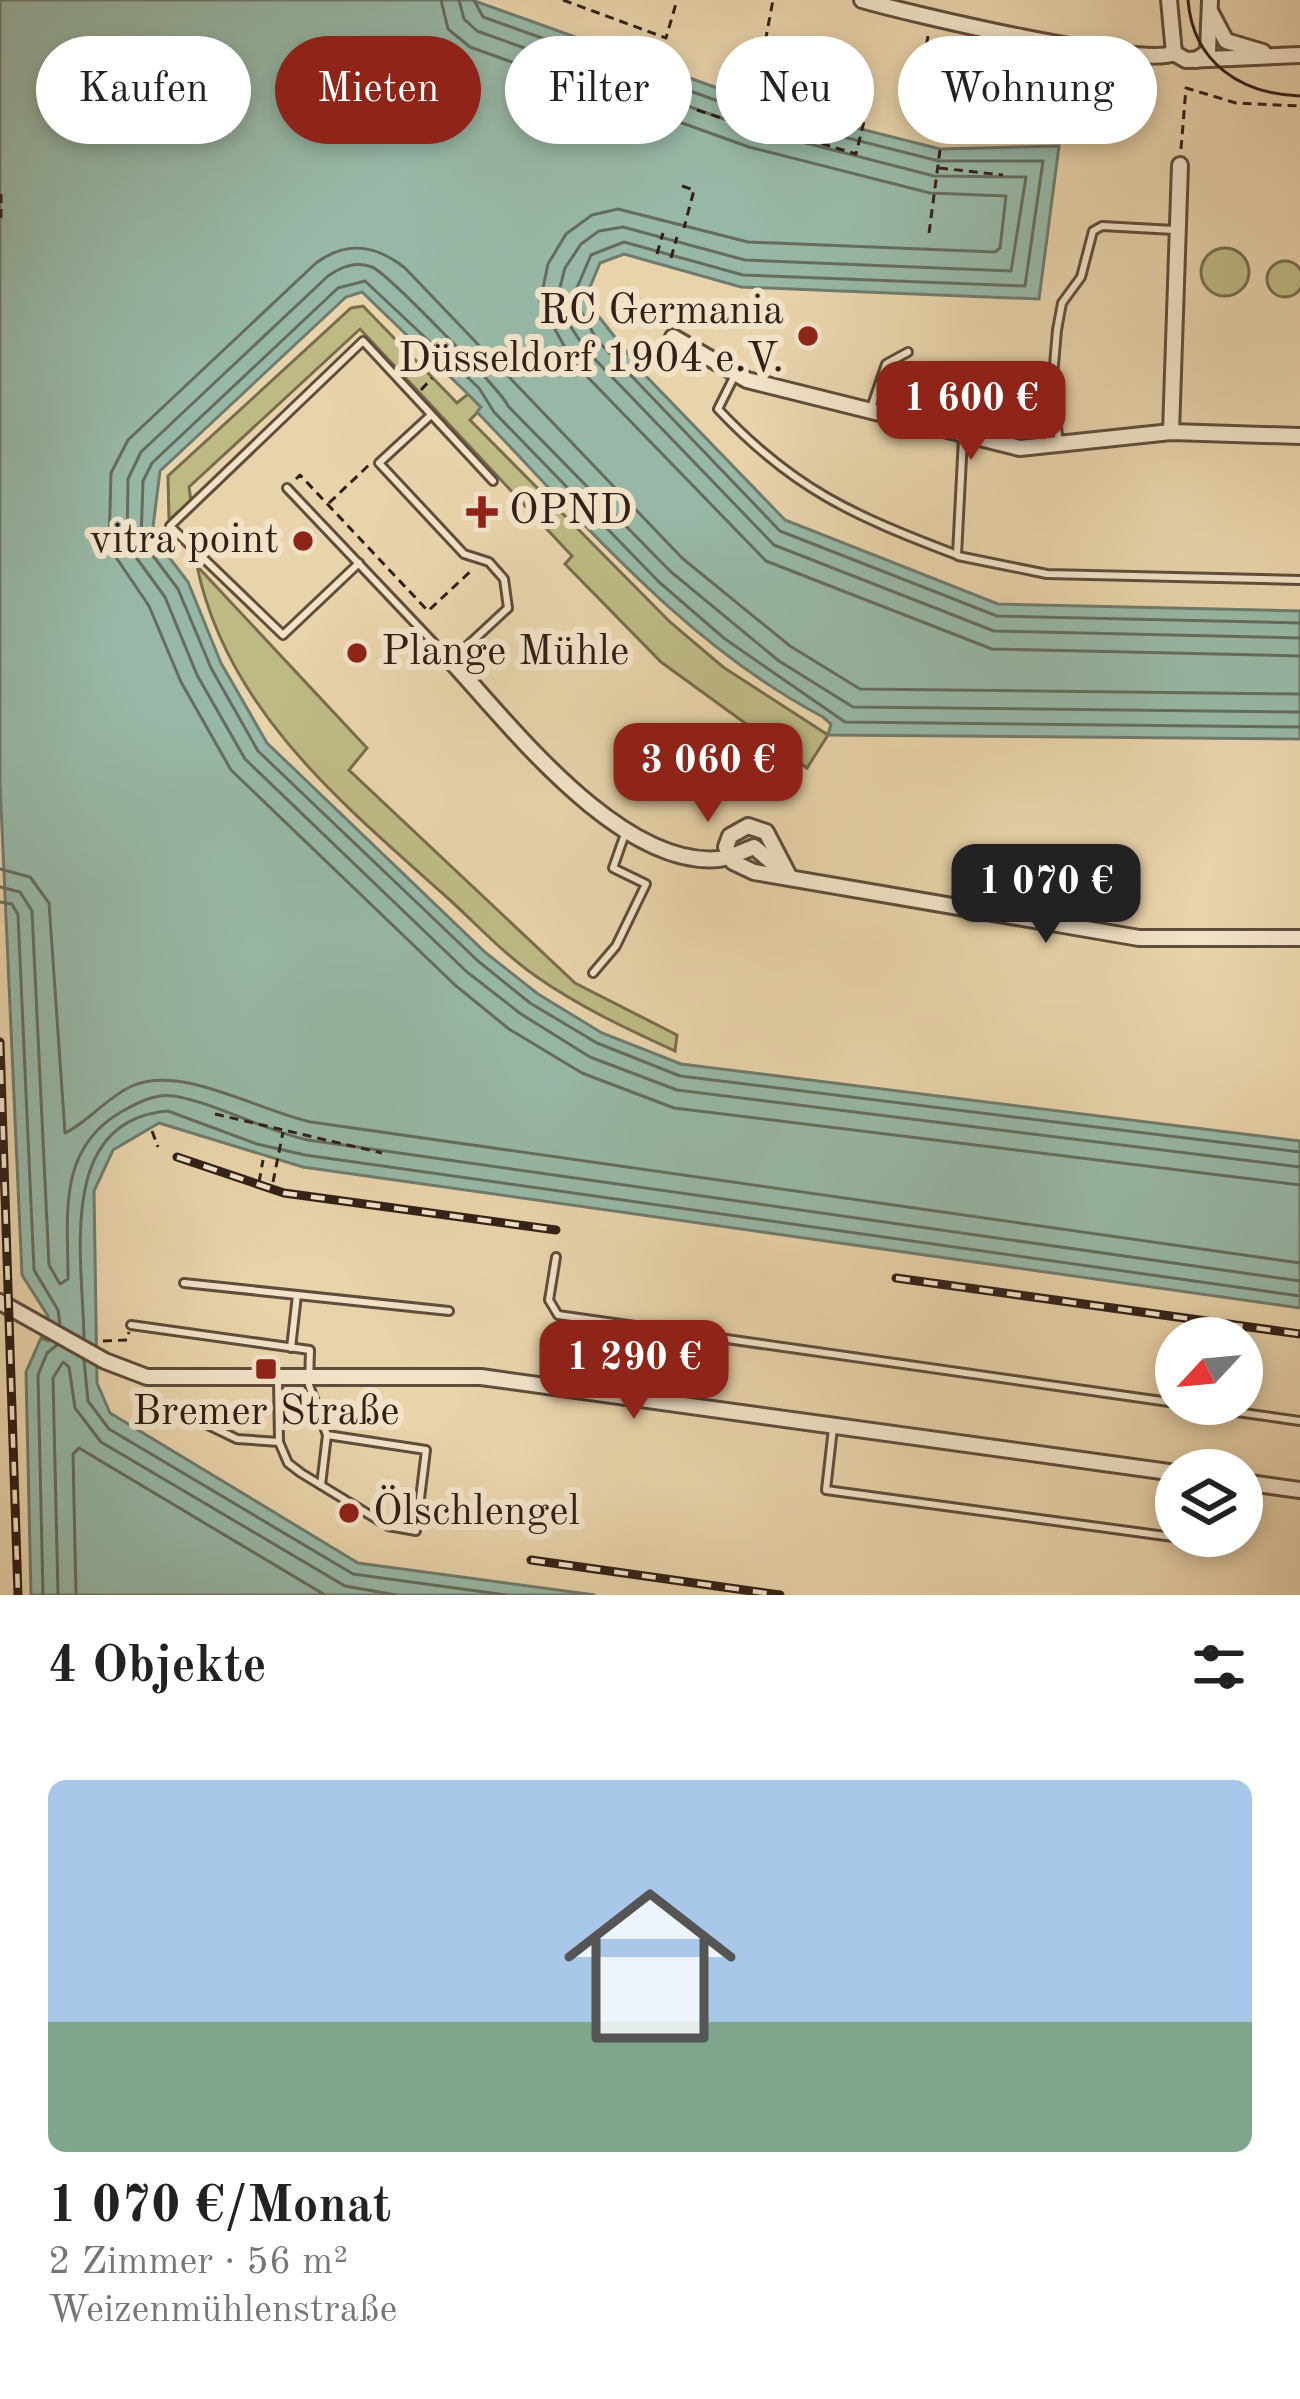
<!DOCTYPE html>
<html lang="de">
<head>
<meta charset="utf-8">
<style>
  :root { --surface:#fff; --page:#f6f6f6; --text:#222; --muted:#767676; --line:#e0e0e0; --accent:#8f2418 }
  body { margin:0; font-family:"Old Standard TT",serif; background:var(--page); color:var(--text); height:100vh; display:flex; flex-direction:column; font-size:45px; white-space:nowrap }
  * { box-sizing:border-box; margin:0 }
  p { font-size:39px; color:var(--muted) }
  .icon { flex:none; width:66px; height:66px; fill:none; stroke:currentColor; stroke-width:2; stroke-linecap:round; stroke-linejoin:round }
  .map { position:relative; height:1595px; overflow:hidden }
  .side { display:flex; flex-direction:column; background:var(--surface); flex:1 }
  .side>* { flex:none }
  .guide { position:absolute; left:36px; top:36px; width:1230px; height:108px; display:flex; gap:24px }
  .needle { width:78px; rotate:244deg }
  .buttons { position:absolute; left:1155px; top:1317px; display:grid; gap:24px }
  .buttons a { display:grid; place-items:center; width:108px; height:108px; border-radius:50%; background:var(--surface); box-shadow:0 6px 18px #0003; font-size:60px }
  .price { position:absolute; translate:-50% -102px; padding:0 27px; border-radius:24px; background:var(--accent); color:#fff; font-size:39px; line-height:78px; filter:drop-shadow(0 3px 6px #0008) }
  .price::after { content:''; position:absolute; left:50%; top:72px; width:36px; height:27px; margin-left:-18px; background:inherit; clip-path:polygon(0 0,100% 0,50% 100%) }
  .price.on { background:#222; color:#fff }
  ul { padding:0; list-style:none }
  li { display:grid; align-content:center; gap:24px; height:636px; padding:0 48px }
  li+li { border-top:3px solid var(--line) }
  li span { display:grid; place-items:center; height:372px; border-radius:18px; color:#555 }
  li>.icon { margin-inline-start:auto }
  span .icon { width:216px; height:216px; fill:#fffc; stroke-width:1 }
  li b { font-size:51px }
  h2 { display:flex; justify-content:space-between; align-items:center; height:144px; padding:0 48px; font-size:51px }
  .pill { padding:0 42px; border-radius:54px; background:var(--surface); box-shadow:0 6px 18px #0003; font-size:42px; line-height:108px }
  .pill.on { background:var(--accent); color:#fff }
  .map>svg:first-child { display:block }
</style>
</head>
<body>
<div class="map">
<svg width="1300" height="1595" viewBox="0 0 1300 1595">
  <rect width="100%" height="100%" fill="#e9d3ab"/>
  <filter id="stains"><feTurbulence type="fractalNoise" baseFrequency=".00167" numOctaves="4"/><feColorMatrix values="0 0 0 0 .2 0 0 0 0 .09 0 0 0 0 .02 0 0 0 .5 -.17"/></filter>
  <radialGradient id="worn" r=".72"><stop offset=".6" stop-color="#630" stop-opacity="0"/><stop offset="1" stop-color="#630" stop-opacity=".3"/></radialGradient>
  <!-- green -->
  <g fill="#beba84" stroke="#786d4e" stroke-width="3">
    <circle cx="1225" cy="272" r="24"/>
    <circle cx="1285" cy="279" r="18"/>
    <polygon points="363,306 457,403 468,394 482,408 470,420 670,622 723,667 828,735 807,768 661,662 565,564 572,556 360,329 189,487 191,501 169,520 168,476 351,308"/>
    <path d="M 197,566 L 367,748 L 349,770 L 575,983 L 677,1035 L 675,1051 C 627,1029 580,1007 537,977 C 502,953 473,920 441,892 C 339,801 226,707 197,566 Z"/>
  </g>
  <!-- water -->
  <path fill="#97b8a7" stroke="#6f7b6d" stroke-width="3" d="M 0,0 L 472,0 L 762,104 L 940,149 L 1059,146 L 1039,299 L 741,287 L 624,254 L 600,263 L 585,299 L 643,373 L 785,520 L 998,604 L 1300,611 L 1300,739 L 828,735 L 831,724 L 823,717 C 686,645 583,522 477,412 L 481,407 L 469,395 L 362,292 L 346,297 L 160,471 L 152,535 L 188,582 L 221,663 L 267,743 L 486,953 L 538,994 L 602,1033 L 681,1064 L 1300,1141 L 1300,1308 L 303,1167 L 159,1123 L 113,1150 L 94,1191 L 97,1383 L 110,1413 L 358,1563 L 595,1595 L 31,1595 L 26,1372 L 41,1338 L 48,1341 L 48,1316 L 22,1275 L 0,783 Z"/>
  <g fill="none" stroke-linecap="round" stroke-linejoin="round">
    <!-- shore -->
    <g stroke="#656c5f" stroke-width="3">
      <polyline points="441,0 448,29 470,47 749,147 930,193 1006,196 1000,248 995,252 748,242 618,209 592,215 566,234 548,264 540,302 573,362 766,561 992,649 1300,656"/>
      <polyline points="459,0 464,19 477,31 755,130 934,176 1026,177 1011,271 745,260 623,227 599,231 581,244 565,268 558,295 561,312 586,350 774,545 994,631 1300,638"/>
      <polyline points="474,0 483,17 760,116 939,161 1043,161 1025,286 743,275 624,242 591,255 573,297 597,340 780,531 997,616 1300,623"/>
      <path d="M 1300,694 L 860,689 L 790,646 L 682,558 L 405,268 C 376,245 347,240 316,263 L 128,440 L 111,473 L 109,547 L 149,606 L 181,682 L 231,770 L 455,985 L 509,1029 L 582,1073 L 674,1108 L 1300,1185"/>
      <path d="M 1300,712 L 853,707 L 779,661 L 670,571 L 508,406 C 503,392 387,273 372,267 C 355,261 341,267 328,276 L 141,452 L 128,479 L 127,545 L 165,597 L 197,675 L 245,759 L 467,972 L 521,1014 L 590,1057 L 677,1090 L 1300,1167"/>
      <polyline points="1300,727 845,722 725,639 659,582 494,412 479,388 365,281 338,288 152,463 143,481 141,540 178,589 211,668 258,751 478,961 530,1003 597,1043 680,1076 1300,1152"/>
      <path d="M 0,869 L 30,877 L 49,903 L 65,1133 C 87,1123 107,1097 132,1086 C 181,1064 259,1111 311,1122 L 1300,1263"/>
      <path d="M 0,887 L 20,892 L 32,911 L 49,1265 L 60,1284 L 68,1279 C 68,1215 57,1149 121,1112 C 137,1103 155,1093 174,1096 C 219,1104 262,1130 308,1140 L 1300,1281"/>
      <polyline points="0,902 12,904 18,915 34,1270 58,1310 60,1325"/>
      <path d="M 84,1338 C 83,1261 55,1120 168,1111 L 257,1144 L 305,1155 L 1300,1296"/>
      <polyline points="84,1360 88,1401 109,1429 353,1574 506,1595"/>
      <polyline points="43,1595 38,1375 47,1353 57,1345"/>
      <polyline points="58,1595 53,1378 63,1362 69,1367 75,1408 101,1442 345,1586 396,1595"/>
      <polyline points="76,1595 73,1454 79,1448 325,1595"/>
    </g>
    <!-- service casing -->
    <g stroke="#604d3c" stroke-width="12">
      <g id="service">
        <path d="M 734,377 L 718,409 C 794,490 855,516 957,555 L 963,438"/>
        <polyline points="871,408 886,364 908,352"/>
        <polyline points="1059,443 1052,388 1057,330 1062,303 1081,277 1093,231 1102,226 1174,230"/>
        <polyline points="287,488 451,661 508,608 504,579 489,562 464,554 379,463 430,416"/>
        <polyline points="958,556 1047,574 1300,580"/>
        <polyline points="359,563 283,635 170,526 363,341 493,481"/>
        <polyline points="593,973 616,946 646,884 613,868 626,831"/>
        <polyline points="556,1257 549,1300 558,1315 1176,1403"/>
        <polyline points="184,1283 449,1311"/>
        <polyline points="131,1325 310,1350 309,1385 327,1435 426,1450 416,1531 388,1526 301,1473 288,1463 279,1442"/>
        <polyline points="291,1348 297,1295"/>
        <polyline points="618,1393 624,1325"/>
        <polyline points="1180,1404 1300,1421"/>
        <polyline points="177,1410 237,1439 279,1442 278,1380"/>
        <polyline points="833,1428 826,1490 1232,1545 1234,1536"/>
        <polyline points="321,1485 327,1435"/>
      </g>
    </g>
    <!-- minor casing -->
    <g stroke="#604d3c" stroke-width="20">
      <g id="minor">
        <path d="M 862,0 C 907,13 1142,69 1174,53"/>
        <polyline points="1169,0 1174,53"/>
        <polyline points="1210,11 1226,41 1263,52"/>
        <polyline points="1174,53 1186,60 1300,55"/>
        <polyline points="1196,60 1208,52 1210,0"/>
        <polyline points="673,337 747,380 1020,448 1171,432 1300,436"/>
        <polyline points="1171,432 1180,165"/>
        <path d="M 451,661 C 511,726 620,868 719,859 C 730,858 743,851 754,847 L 780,869"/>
        <polyline points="789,876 766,832 748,826 730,836 726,847 733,862 754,872 1139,938 1300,938"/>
        <polyline points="0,1302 105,1361 147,1377 481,1377 1176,1473"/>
        <polyline points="1242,1482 1300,1490"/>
      </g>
    </g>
    <!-- path -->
    <g stroke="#332017" stroke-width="3" stroke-dasharray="9 6" stroke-linecap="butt">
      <polyline points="563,0 666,38 677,0"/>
      <polyline points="757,85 773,0"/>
      <polyline points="917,89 929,32"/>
      <polyline points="697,110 788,140 790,134 856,154 867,109"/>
      <polyline points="1181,149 1186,88 1236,103 1300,106"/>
      <polyline points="939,168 1003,175"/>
      <polyline points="682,186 694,190 684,228"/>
      <polyline points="1,218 1,192"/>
      <polyline points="929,233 940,150"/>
      <polyline points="657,254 663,233"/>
      <polyline points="671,258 677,237"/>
      <polyline points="421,390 432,378"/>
      <polyline points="296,479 300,475 428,611 473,569"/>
      <polyline points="329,503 370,464"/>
      <polyline points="215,1114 382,1153"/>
      <polyline points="152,1131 158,1147"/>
      <polyline points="259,1182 263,1160"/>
      <polyline points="273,1182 283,1132"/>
      <polyline points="103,1341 127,1340 129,1332"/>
    </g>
    <!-- service -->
    <use href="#service" stroke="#f1e2c8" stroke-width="6"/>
    <!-- minor -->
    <use href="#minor" stroke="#f1e2c8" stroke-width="14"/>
    <!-- tram -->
    <path stroke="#332017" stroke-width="3" d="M 1188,0 C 1193,63 1241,94 1300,96"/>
    <!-- rail casing -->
    <g stroke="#332017" stroke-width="9">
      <g id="rail">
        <polyline points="0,1042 18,1595"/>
        <polyline points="177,1157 284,1193 556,1230"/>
        <polyline points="896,1278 1300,1334"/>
        <polyline points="531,1560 780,1595"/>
      </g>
    </g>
    <!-- rail -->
    <use href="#rail" stroke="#f1e2c8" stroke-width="4.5" stroke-dasharray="14" stroke-linecap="butt"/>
  </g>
  <!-- markers -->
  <g fill="#8f2418" stroke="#f1e2c8" stroke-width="4.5">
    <circle cx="808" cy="336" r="12"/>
    <path d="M476 494h12v12h12v12h-12v12h-12v-12h-12v-12h12z"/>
    <circle cx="303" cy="541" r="12"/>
    <circle cx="357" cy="653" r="12"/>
    <rect x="254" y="1357" width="24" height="24" rx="6"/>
    <circle cx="349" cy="1513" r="12"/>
  </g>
  <g text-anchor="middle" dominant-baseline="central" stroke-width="12" stroke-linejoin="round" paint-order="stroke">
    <!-- poi labels -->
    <g font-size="42" fill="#332017" stroke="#f1e2c8" text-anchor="start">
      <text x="784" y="312" text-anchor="end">RC Germania<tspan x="784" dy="48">Düsseldorf 1904 e.V.</tspan></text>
      <text x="509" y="512">OPND</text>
      <text x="279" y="541" text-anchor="end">vitra point</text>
      <text x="381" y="653">Plange Mühle</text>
      <text x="266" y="1413" text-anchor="middle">Bremer Straße</text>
      <text x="373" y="1513">Ölschlengel</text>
    </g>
  </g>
  <rect width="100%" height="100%" filter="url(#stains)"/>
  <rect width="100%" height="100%" fill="url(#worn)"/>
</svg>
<div class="buttons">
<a><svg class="needle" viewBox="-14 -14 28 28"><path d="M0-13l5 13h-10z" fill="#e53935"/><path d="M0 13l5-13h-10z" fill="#767676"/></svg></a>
<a><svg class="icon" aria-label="layers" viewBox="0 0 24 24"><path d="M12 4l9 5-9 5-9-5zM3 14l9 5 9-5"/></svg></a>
</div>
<b class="price" style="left:971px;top:463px">1 600 €</b>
<b class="price" style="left:708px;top:825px">3 060 €</b>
<b class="price on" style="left:1046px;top:946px">1 070 €</b>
<b class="price" style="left:634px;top:1422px">1 290 €</b>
<div class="guide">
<a class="pill">Kaufen</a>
<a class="pill on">Mieten</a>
<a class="pill">Filter</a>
<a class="pill">Neu</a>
<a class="pill">Wohnung</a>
</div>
</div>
<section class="side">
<h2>4 Objekte<svg class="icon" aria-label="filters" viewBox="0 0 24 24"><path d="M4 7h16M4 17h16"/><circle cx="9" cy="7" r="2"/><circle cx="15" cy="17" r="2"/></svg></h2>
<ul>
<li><span style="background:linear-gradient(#a9c7e8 65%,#7fa58c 0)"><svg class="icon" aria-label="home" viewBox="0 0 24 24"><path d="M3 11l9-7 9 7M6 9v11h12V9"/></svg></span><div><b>1 070 €/Monat</b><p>2 Zimmer · 56 m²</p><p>Weizenmühlenstraße</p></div></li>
</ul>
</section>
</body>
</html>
